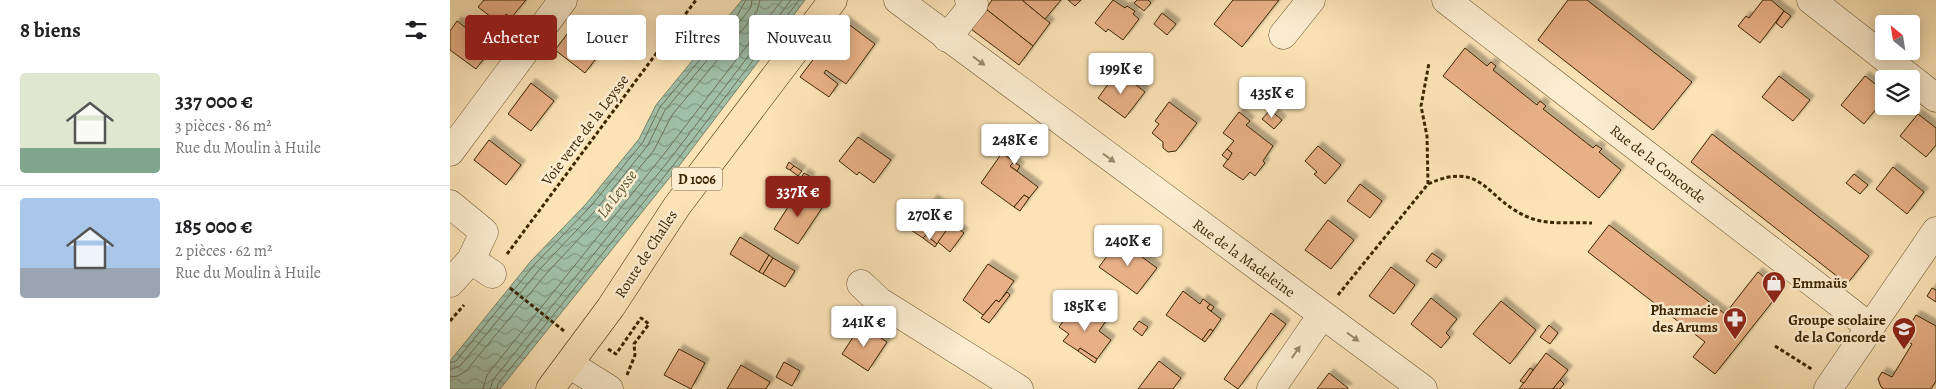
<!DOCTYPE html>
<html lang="fr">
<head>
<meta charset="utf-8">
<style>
  :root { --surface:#fff; --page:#f6f6f6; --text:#202124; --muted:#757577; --line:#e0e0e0; --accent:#8f2418 }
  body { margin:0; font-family:Alegreya,serif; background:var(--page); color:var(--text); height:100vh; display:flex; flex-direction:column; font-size:19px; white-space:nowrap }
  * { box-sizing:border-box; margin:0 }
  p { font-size:16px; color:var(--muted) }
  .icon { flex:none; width:28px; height:28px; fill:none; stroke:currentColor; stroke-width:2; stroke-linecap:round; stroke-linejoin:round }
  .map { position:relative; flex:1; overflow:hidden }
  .side { display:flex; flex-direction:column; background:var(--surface); width:450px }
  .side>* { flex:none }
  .guide { position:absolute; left:15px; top:15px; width:475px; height:45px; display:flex; gap:10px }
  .needle { width:32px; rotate:330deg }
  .buttons { position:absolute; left:1425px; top:15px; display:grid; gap:10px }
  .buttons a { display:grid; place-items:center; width:45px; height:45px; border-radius:5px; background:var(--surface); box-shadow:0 2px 12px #0003; font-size:25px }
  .price { position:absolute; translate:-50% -42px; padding:0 11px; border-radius:5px; background:#fff; color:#222; font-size:16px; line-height:32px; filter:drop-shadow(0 1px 2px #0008) }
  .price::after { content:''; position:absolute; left:50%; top:30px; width:15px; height:11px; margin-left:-8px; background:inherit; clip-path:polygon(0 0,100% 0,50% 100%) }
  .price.on { background:var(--accent); color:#fff }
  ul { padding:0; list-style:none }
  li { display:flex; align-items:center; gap:15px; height:125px; padding:0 20px }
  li+li { border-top:1px solid var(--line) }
  li span { display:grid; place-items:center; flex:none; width:140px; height:100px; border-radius:5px; color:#555 }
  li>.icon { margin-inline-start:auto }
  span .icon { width:60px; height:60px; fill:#fffc; stroke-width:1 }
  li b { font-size:21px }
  h2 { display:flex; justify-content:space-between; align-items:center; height:60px; padding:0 20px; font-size:21px }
  .tag { padding:0 18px; border-radius:5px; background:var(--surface); box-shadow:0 2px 12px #0003; font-size:18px; line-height:45px }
  .tag.on { background:var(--accent); color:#fff }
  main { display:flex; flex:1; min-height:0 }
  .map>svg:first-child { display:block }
</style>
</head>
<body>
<main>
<section class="side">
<h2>8 biens<svg class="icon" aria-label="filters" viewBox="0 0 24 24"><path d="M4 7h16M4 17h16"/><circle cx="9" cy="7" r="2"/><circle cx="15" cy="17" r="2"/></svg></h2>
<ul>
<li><span style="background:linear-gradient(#dfe7d0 75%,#7fa58c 0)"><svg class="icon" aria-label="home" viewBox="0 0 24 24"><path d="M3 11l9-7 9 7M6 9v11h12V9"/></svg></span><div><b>337 000 €</b><p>3 pièces · 86 m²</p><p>Rue du Moulin à Huile</p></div></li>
<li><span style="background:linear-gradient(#a9c7e8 70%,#9aa5b1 0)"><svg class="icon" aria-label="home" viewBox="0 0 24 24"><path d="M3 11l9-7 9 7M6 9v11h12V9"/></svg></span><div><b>185 000 €</b><p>2 pièces · 62 m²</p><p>Rue du Moulin à Huile</p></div></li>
</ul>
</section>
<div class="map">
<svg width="1486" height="389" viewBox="0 0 1486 389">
  <defs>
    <pattern id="water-waves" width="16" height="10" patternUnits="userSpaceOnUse" patternTransform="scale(1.25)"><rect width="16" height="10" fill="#a0bfa8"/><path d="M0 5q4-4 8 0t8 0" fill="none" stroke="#849b87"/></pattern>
    <filter id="shadow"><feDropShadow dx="4.5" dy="-4.5" stdDeviation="1" flood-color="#0004"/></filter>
  </defs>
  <rect width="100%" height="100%" fill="#fbe3b6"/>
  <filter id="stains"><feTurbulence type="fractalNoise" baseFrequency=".004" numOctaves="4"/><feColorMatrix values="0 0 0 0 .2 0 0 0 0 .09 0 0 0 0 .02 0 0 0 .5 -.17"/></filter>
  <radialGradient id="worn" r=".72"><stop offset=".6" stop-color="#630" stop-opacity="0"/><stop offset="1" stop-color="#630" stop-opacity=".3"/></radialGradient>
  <!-- water -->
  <polygon fill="url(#water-waves)" stroke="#788266" points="292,0 355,0 229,166 50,389 0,389 0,361 81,261 136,204 189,139 206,105"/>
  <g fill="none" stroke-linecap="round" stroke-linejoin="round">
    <!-- shore -->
    <g stroke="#6e7255" stroke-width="1">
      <polyline points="0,363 6,361 85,264 140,207 193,142 210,107 287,16 296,0"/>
      <polyline points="0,370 10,366 90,269 145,211 198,145 215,110 292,19 301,7 302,0"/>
      <polyline points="0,377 8,376 16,371 96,274 150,216 204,150 222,115 298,23 307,11 310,0"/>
      <polyline points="33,389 37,375 214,154 332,0"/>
      <polyline points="40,389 43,380 220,159 341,0"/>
      <polyline points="47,389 48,384 225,163 349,0"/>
    </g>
  </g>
  <!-- building -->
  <g fill="#e8b086" stroke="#3c2602" filter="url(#shadow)">
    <polygon points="34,0 76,0 61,18 56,14 49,23 28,7"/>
    <polygon points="542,0 572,0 600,23 583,46 536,9"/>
    <polygon points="572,0 611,0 595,19"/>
    <polygon points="618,0 631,0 625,6"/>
    <polygon points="663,0 675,8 677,6 685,11 683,14 689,19 673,40 658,29 656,32 645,23"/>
    <polygon points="687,0 698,0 701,3 694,11 684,3"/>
    <polygon points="783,0 829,0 792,47 764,24"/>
    <polygon points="1118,0 1137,0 1242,82 1203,130 1088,40"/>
    <polygon points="1313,0 1321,0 1334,11 1310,43 1288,26 1296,16 1299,18"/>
    <polygon points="536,9 583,46 569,65 521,29"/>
    <polygon points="1334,11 1341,16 1332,28 1326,23"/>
    <polygon points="712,13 726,24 717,35 704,24"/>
    <polygon points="393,20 425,44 396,84 376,70 374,73 388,84 379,97 350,77"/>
    <polygon points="7,21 42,48 26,69 0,50 0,31"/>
    <polygon points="127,21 157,44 135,73 105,50"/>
    <polygon points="1015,48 1037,66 1041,62 1046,66 1043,70 1087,105 1090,101 1096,106 1093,109 1143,148 1146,145 1152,149 1149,152 1171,170 1149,198 993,76"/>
    <polygon points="668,71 695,92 675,118 648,98"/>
    <polygon points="1329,76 1360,100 1343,121 1312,97"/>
    <polygon points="1415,76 1434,91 1434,99 1414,124 1391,105"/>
    <polygon points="81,83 104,101 81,131 58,114"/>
    <polygon points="719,102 747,123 726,151 718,152 713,148 713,142 702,133 709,124 705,121"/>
    <polygon points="820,110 832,120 824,129 812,119"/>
    <polygon points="789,112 800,121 796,125 823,146 813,161 815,163 805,176 800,172 793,180 773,166 782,153 777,149 784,141 773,133"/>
    <polygon points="1468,114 1486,128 1486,145 1476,157 1450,136"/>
    <polygon points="1262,134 1419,256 1397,284 1241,162"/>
    <polygon points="408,137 441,160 424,183 409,172 407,175 389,161"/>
    <polygon points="39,140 71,165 56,185 24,160"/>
    <polygon points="868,146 891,165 875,184 864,174 867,172 855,161"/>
    <polygon points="777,149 782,153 778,160 772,155"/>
    <polygon points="552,153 564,162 560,166 588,187 579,198 574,195 564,207 531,183"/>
    <polygon points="339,162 344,166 340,170 336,168"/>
    <polygon points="564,162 570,166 567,171 560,166"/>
    <polygon points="344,166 352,171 348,176 340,170"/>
    <polygon points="1443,167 1474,192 1457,214 1426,189"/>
    <polygon points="354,173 361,177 357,182 351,178"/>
    <polygon points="1404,174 1418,185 1410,194 1396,183"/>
    <polygon points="910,184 932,201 920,218 897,201"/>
    <polygon points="347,193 372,208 348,244 324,229"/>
    <polygon points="574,195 579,198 570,211 564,207"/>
    <polygon points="483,199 507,216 487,244 476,235 473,238 461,230"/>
    <polygon points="878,220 904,240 881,269 855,250"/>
    <polygon points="501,224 514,233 500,252 488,242"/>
    <polygon points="1159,225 1275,314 1308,272 1331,291 1265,374 1243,357 1255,342 1138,252"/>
    <polygon points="476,235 487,244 485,247 473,238"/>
    <polygon points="290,237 319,255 309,272 280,254"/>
    <polygon points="669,240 707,268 687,294 649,267"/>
    <polygon points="982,253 992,260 986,268 976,261"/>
    <polygon points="319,255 323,258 313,274 309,272"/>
    <polygon points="323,258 345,271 335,287 313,274"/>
    <polygon points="538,264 564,281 549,302 546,300 533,315 513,300"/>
    <polygon points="941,267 965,285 944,314 919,296"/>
    <polygon points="1482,288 1486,290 1486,302 1477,296"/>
    <polygon points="733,291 750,304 753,299 760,304 757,308 771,319 763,331 760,329 752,340 716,315"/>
    <polygon points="557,292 560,295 539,323 531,318 546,300 549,302"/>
    <polygon points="981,298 1007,319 996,333 1000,337 991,348 961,324"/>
    <polygon points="1051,301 1086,330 1060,364 1023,334"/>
    <polygon points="760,304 764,307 761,311 757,308"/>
    <polygon points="624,306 638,317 642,311 656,321 649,331 661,340 647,359 630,348 628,351 613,341 619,334 609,327"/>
    <polygon points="821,313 836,324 788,389 774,379"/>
    <polygon points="1466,315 1486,326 1486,381 1481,389 1434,389 1431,387 1428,379 1432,372 1442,377 1462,344 1452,338"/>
    <polygon points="689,321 698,327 692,336 683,329"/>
    <polygon points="411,325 437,342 418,371 392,354"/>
    <polygon points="1099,325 1108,333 1100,344 1090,337"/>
    <polygon points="760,329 763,331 755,342 752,340"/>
    <polygon points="630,348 647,359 645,363 628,351"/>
    <polygon points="229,349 255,363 241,389 214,375"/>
    <polygon points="1096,353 1118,370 1103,389 1069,389"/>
    <polygon points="709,361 731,378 723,389 688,389"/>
    <polygon points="334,362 350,371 342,386 326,377"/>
    <polygon points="291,365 320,382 316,389 277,389"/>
    <polygon points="1080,368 1083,370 1074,383 1070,381"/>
    <polygon points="879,373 898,388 897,389 867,389"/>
    <polygon points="1110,380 1114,384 1110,389 1103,389"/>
  </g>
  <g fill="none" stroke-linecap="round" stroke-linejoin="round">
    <!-- minor casing -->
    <g stroke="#6c552f" stroke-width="29">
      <g id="minor">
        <polyline points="448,0 973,389"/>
        <polyline points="996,0 1420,327"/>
        <polyline points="1361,0 1486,98"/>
        <polyline points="833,35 861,0"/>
        <polyline points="497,38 524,4 519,0"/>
        <polyline points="0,152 113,0"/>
        <polyline points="0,204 34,232 21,260 0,283"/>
        <polyline points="21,260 42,274"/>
        <polyline points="411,284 429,301 569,389"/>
        <polyline points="119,364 159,389"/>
        <polyline points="821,389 872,315"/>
        <polyline points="1378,389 1486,231"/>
      </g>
    </g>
    <!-- major casing -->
    <g stroke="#3c2602" stroke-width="29">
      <polyline id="major" points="100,389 161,307 227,206 383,0"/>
    </g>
    <!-- path -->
    <g stroke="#3c2602" stroke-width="3" stroke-dasharray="4 2.5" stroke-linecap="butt">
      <polyline points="978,184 977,136 971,106 979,63"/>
      <polyline points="57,254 246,0"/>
      <polyline points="60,288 114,331"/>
      <path d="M 888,295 L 978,184 C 1034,159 1035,200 1080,218 C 1099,225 1121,222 1142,223"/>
      <polyline points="0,321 14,305"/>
      <polyline points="1325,346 1363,370"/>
      <polyline points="158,349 166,354 191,318 199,324 184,344 185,355 177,375"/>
    </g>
    <!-- minor -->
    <use href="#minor" stroke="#fcedd0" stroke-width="28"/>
    <!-- major -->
    <use href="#major" stroke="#fbe3b6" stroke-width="28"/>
  </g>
  <!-- one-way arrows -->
  <defs><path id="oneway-solid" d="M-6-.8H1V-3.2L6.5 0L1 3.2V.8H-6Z" transform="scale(1.25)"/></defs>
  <g fill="#9c8a69">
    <use href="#oneway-solid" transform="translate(529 61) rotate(36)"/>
    <use href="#oneway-solid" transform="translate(659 158) rotate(36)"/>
    <use href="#oneway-solid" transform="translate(903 337) rotate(36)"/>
    <use href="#oneway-solid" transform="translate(846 352) rotate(-55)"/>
  </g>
  <!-- icons -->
  <defs>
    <g id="shop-pin" transform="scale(1.25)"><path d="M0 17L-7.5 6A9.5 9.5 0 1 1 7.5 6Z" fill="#8f2418" stroke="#fcedd0"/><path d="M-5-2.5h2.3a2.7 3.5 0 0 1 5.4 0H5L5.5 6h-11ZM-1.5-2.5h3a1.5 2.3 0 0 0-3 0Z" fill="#fff"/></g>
    <g id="pharmacy-pin" transform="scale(1.25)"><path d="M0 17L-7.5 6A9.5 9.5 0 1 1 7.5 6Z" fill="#8f2418" stroke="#fcedd0"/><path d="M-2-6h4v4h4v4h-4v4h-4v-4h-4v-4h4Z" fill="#fff"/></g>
    <g id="school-pin" transform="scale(1.25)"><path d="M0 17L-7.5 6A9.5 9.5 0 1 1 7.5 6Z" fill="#8f2418" stroke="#fcedd0"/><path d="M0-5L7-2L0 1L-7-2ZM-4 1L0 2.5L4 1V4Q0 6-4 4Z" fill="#fff"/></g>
  </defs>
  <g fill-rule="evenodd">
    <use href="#shop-pin" x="1324" y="283"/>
    <use href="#pharmacy-pin" x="1285" y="319"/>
    <use href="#school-pin" x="1454" y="329"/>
  </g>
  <g text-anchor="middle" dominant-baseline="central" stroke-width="5" stroke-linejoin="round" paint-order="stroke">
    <!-- shield labels -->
    <rect fill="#fcedd0" stroke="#766240" stroke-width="1" x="222" y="167.5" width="50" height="23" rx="4"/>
    <g font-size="14" font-weight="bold" fill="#3c2602">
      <text x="247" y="179">D 1006</text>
    </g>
    <!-- street labels -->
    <g font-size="15" fill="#3c2602" stroke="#fcedd0">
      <text transform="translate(135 130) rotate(-53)">Voie verte de la Leysse</text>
      <text transform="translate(1208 164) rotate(38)">Rue de la Concorde</text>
      <text transform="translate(196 254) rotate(-57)">Route de Challes</text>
      <text transform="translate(794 258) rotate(36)">Rue de la Madeleine</text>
    </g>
    <!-- poi labels -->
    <g font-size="15" font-weight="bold" fill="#3c2602" stroke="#fcedd0" text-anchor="end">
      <text x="1342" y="283" text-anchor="start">Emmaüs</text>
      <text x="1268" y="310">Pharmacie<tspan x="1268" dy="17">des Arums</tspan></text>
      <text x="1436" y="320">Groupe scolaire<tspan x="1436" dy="17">de la Concorde</tspan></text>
    </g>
    <!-- water labels -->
    <g font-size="16" font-style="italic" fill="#5a5434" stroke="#fcedd0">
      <text transform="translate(167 194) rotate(-53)">La Leysse</text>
    </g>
  </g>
  <rect width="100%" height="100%" filter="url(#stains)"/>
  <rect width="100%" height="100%" fill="url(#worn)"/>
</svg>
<div class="buttons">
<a><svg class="needle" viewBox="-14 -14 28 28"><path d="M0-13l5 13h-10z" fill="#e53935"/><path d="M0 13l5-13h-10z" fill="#757577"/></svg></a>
<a><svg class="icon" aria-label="layers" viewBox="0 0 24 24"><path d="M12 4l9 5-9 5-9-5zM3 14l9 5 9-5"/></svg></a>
</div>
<b class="price" style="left:671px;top:95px">199K €</b>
<b class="price" style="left:822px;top:119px">435K €</b>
<b class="price" style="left:565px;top:166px">248K €</b>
<b class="price on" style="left:348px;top:218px">337K €</b>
<b class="price" style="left:480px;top:241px">270K €</b>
<b class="price" style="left:678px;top:267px">240K €</b>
<b class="price" style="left:635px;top:332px">185K €</b>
<b class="price" style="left:414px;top:348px">241K €</b>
<div class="guide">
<a class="tag on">Acheter</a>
<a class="tag">Louer</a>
<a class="tag">Filtres</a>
<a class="tag">Nouveau</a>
</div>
</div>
</main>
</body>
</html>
